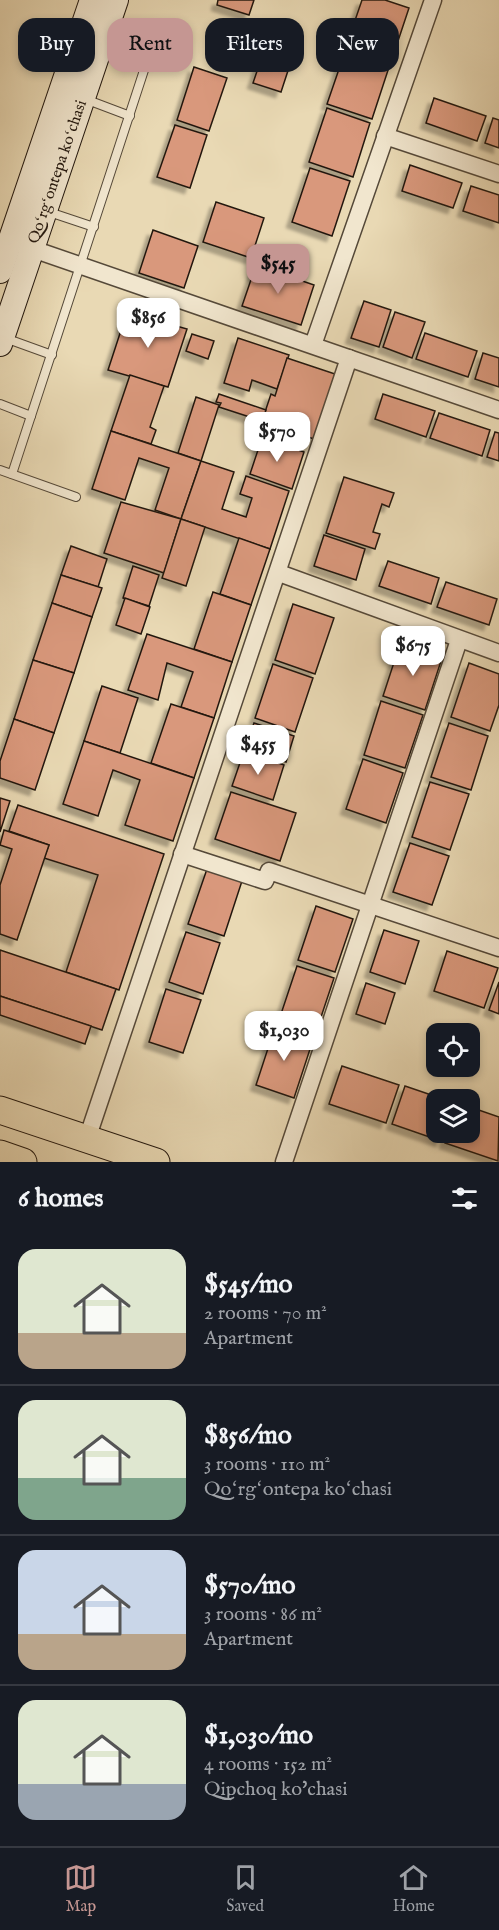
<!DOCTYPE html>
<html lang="en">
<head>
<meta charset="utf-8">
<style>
  :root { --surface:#171b24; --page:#242831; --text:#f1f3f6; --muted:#9ea1a6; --line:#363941; --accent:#c59692 }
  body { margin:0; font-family:"IM FELL English",serif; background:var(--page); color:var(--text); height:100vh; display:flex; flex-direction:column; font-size:22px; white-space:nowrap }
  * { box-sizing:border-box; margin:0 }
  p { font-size:20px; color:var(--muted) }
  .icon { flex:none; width:33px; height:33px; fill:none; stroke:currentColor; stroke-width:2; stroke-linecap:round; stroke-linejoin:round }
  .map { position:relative; height:1162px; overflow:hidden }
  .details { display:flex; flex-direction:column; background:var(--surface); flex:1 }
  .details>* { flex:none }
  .top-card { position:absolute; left:18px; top:18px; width:464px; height:54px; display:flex; gap:12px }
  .buttons { position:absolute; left:426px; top:1023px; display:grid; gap:12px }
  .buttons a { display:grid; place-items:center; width:54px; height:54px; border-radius:12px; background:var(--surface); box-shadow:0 3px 9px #0003; font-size:30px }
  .price { position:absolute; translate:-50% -51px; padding:0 14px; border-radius:12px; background:#fff; color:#222; font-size:20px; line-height:39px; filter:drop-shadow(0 2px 3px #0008) }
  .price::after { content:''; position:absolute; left:50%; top:36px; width:18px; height:14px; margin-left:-9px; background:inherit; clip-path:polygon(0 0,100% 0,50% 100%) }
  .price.selected { background:var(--accent); color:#111 }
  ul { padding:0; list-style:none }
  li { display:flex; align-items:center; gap:18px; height:150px; padding:0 18px }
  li+li { border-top:2px solid var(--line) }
  li span { display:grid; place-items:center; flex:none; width:168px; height:120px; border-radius:18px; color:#555 }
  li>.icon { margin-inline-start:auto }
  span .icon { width:72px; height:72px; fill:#fffc; stroke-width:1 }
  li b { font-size:26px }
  h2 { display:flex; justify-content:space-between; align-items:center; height:72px; padding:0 18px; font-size:26px }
  .pill { padding:0 21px; border-radius:18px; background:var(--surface); box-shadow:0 3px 9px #0003; font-size:21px; line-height:54px }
  .pill.selected { background:var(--accent); color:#111 }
  .dock { display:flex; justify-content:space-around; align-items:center; height:84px; border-top:2px solid var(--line); background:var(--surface); font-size:16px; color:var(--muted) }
  .dock a { display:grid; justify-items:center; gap:3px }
  .dock .selected { color:var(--accent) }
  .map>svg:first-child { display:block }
</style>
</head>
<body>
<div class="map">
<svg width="499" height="1162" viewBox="0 0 499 1162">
  <defs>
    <filter id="shadow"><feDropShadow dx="-5.5" dy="5.5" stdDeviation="1.5" flood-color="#0004"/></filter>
  </defs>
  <rect width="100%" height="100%" fill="#e9d9b4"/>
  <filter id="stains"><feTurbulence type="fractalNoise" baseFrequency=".00333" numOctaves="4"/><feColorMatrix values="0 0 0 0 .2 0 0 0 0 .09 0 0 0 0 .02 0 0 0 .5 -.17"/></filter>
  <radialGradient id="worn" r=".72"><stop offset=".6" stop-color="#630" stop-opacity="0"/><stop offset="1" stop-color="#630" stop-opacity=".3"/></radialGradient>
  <!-- building -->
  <g fill="#d9987b" stroke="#241910" stroke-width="1.5" filter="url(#shadow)">
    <polygon points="218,0 254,0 249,15 217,5"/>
    <polygon points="362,0 385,0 409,8 395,50 350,35"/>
    <polygon points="272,27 299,37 281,92 253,83"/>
    <polygon points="349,40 393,55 372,119 327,104"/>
    <polygon points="194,67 227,78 209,131 177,120"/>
    <polygon points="434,98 486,116 477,141 426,123"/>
    <polygon points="327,108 370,123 353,177 309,162"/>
    <polygon points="493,118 499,120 499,148 485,143"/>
    <polygon points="175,125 207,135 190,188 157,177"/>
    <polygon points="410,165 462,183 453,208 402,191"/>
    <polygon points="310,168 350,181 332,236 292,222"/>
    <polygon points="471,186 499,195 499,223 463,211"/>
    <polygon points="216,202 264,218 251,258 203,242"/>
    <polygon points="153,230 198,246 184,288 139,273"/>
    <polygon points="256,265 314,285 301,325 242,306"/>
    <polygon points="364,301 391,310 379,347 351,338"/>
    <polygon points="127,312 187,329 168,387 108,370"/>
    <polygon points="395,312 425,322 412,358 383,347"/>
    <polygon points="425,333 477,351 468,377 416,359"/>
    <polygon points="192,334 214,341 208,359 186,351"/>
    <polygon points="238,338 289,355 277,389 252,380 249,391 224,383"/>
    <polygon points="483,353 499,358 499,387 475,379"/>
    <polygon points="287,358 335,374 314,439 262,421 271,394 275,396"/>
    <polygon points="130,375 164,386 150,427 156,430 151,444 111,431"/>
    <polygon points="219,394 266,410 262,421 219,407 221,403 216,402"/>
    <polygon points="383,394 435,411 426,437 375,419"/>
    <polygon points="196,397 219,405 201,461 178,453"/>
    <polygon points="439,413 490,430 482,456 430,438"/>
    <polygon points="111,431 201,461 181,519 155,510 169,468 139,458 125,500 92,489"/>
    <polygon points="495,432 499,433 499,461 487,457"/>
    <polygon points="262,438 304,452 292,489 250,474"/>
    <polygon points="201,461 234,472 222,509 246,517 252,498 240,494 246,476 289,491 270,549 181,519"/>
    <polygon points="344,477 394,493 389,507 382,504 373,532 380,534 375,549 326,533"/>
    <polygon points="121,502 181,519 164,573 104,553"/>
    <polygon points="181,519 205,527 186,586 162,578"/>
    <polygon points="324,535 365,549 356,580 314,566"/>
    <polygon points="239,538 270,549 251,605 220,594"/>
    <polygon points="71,546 107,559 98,587 61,575"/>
    <polygon points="388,561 439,578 431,604 379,586"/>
    <polygon points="133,566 159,575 149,606 123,598"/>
    <polygon points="61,575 102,588 92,617 52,603"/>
    <polygon points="446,582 497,599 489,625 437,607"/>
    <polygon points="213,592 251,605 232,662 194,649"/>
    <polygon points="125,598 150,607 141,634 116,625"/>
    <polygon points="52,603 92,617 74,673 33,660"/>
    <polygon points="293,604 334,618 315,674 275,660"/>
    <polygon points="147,634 232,662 214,718 181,707 193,672 167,663 158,700 128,690"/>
    <polygon points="400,644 442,658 425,710 383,696"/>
    <polygon points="33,660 74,673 54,733 14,719"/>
    <polygon points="469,663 499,674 499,705 490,731 451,717"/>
    <polygon points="273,664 313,678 295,732 255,718"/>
    <polygon points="102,686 138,698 120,753 84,741"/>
    <polygon points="381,701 423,715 405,768 364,755"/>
    <polygon points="171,704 214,718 194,778 151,763"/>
    <polygon points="14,719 54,733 35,790 0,778 0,761"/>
    <polygon points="254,723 294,736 286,762 245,748"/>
    <polygon points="449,723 488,736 471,790 431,777"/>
    <polygon points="84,741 194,778 173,841 125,825 140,780 113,770 98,816 63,804"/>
    <polygon points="244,751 284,765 273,800 232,786"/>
    <polygon points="363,759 403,773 386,823 346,809"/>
    <polygon points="430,782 469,794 450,850 412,837"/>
    <polygon points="231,792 296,813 280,861 215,839"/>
    <polygon points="0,798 10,801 0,832"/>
    <polygon points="18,805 164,854 119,990 66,972 98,875 44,858 49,845 9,831"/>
    <polygon points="4,830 49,845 17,940 0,934 0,885 12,849 0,845"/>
    <polygon points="410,843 449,856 432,905 393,892"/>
    <polygon points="207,869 242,881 224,936 188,924"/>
    <polygon points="316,906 353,919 335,972 298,960"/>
    <polygon points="384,930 419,941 405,984 370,972"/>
    <polygon points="186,932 220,943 203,994 169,982"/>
    <polygon points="0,950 116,989 102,1030 0,996"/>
    <polygon points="447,951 498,968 484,1008 434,991"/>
    <polygon points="297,966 334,978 315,1035 278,1023"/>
    <polygon points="499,982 499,1014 489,1010"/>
    <polygon points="366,983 395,993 385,1024 356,1014"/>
    <polygon points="166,989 201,1000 183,1053 149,1042"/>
    <polygon points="0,996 91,1026 85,1044 0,1015"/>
    <polygon points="275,1027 313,1040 294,1098 256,1085"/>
    <polygon points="342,1066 399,1085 386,1123 329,1104"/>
    <polygon points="405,1086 446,1100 436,1100 436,1132 443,1132 441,1141 392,1124"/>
    <polygon points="470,1107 499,1117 498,1161 445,1143 448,1132 470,1132"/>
  </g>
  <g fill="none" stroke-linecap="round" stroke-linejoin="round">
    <!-- service casing -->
    <g stroke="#554939" stroke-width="10">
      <g id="service">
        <polyline points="85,99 130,116"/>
        <polyline points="46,211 94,227"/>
        <polyline points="5,338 52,355"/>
        <polyline points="0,404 31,416"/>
        <polyline points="0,470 76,497"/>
        <polyline points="12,474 148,58 105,41"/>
      </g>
    </g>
    <!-- minor casing -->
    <g stroke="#554939" stroke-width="19">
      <g id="minor">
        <polyline points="385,136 499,174"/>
        <polyline points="24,246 499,410"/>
        <polyline points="313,345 433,0"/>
        <polyline points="279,573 499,653"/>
        <polyline points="182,854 265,881 269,871 499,948"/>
        <polyline points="87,1139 349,358"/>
        <polyline points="284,1162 459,640"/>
      </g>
    </g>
    <!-- secondary casing -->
    <g stroke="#241910" stroke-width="26">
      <g id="secondary">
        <polyline points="0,271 92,0"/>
        <polyline points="0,344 116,0"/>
      </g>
    </g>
    <!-- primary casing -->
    <g stroke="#241910" stroke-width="29">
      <g id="primary">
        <polyline points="0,1110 156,1162"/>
        <polyline points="0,1154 23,1162"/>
      </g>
    </g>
    <!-- service -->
    <use href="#service" stroke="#f1e6ce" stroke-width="8"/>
    <!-- minor -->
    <use href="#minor" stroke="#f1e6ce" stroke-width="16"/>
    <!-- secondary -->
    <use href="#secondary" stroke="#f1e6ce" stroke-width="24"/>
    <!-- primary -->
    <use href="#primary" stroke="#e9d9b4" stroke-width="27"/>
  </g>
  <g text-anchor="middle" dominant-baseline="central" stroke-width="4.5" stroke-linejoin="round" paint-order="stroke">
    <!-- street labels -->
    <g font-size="16" fill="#241910" stroke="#f1e6ce">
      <text transform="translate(58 172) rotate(-71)">Qoʻrgʻontepa koʻchasi</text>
    </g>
  </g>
  <rect width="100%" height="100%" filter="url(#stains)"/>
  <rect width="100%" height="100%" fill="url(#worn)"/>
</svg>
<div class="buttons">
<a><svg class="icon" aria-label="locate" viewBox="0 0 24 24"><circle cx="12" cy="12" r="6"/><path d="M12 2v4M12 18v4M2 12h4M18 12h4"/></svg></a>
<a><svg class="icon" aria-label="layers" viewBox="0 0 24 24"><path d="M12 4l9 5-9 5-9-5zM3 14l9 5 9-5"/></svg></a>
</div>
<b class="price selected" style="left:278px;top:295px">$545</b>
<b class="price" style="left:148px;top:349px">$856</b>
<b class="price" style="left:277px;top:463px">$570</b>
<b class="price" style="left:413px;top:677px">$675</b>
<b class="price" style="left:258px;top:776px">$455</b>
<b class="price" style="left:284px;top:1062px">$1,030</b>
<div class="top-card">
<a class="pill">Buy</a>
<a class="pill selected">Rent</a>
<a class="pill">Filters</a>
<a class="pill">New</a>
</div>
</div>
<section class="details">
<h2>6 homes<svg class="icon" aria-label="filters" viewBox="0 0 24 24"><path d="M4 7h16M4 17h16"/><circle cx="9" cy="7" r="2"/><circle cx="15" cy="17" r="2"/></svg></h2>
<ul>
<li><span style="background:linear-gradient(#dfe7d0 70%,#b9a48a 0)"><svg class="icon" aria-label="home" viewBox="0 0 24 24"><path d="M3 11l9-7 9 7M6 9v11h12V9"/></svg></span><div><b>$545/mo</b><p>2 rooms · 70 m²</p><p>Apartment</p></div></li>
<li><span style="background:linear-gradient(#dfe7d0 65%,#7fa58c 0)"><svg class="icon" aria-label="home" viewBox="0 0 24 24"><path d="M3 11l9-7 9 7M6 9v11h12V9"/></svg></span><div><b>$856/mo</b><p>3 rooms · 110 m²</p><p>Qoʻrgʻontepa koʻchasi</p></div></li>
<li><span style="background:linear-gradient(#c9d6e8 70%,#b9a48a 0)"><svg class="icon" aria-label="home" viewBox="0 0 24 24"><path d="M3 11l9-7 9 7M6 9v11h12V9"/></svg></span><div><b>$570/mo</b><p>3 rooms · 86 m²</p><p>Apartment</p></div></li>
<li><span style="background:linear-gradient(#dfe7d0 70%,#9aa5b1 0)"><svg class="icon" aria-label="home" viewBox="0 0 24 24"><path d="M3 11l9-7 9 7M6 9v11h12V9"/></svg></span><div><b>$1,030/mo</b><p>4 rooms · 152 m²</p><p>Qipchoq ko'chasi</p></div></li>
</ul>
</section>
<nav class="dock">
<a class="selected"><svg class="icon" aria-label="map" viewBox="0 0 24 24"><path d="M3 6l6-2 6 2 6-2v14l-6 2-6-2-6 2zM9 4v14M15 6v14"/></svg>Map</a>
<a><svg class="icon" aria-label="saved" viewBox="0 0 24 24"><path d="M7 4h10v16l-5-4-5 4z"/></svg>Saved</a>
<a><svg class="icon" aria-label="home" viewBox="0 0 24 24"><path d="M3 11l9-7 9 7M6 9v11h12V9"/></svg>Home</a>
</nav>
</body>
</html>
